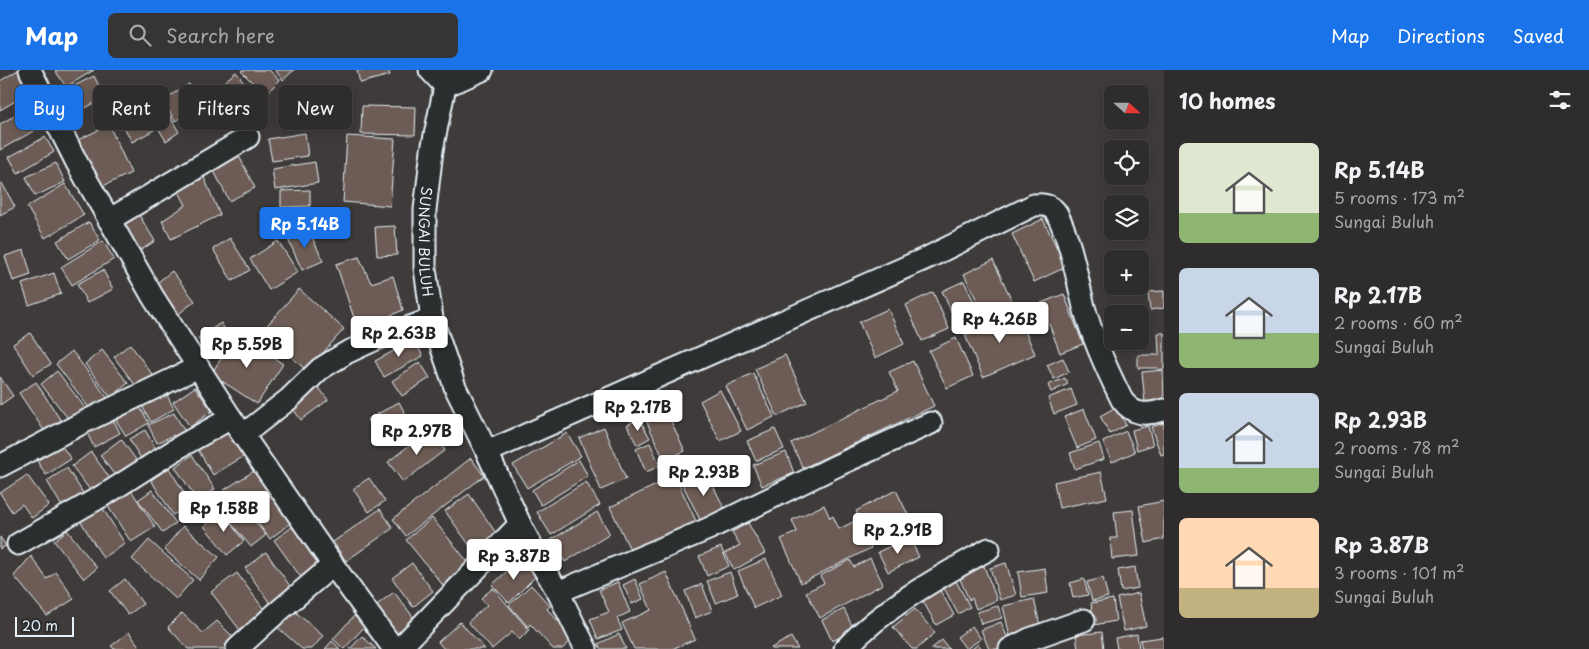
<!DOCTYPE html>
<html lang="en">
<head>
<meta charset="utf-8">
<style>
  :root { --surface:#2e2c2c; --page:#363434; --text:#f1f3f6; --muted:#a7a7a9; --line:#494848; --accent:#1a73e8 }
  body { margin:0; font-family:"Playpen Sans",sans-serif; background:var(--page); color:var(--text); height:100vh; display:flex; flex-direction:column; font-size:19px; white-space:nowrap }
  * { box-sizing:border-box; margin:0 }
  p { font-size:16px; color:var(--muted) }
  .icon { flex:none; width:28px; height:28px; fill:none; stroke:currentColor; stroke-width:2; stroke-linecap:round; stroke-linejoin:round }
  .map { position:relative; flex:1; overflow:hidden }
  .side { display:flex; flex-direction:column; background:var(--surface); width:425px }
  .side>* { flex:none }
  .hud { position:absolute; left:15px; top:15px; width:475px; height:45px; display:flex; gap:10px }
  .needle { width:32px; rotate:111deg }
  .buttons { position:absolute; left:1104px; top:15px; display:grid; gap:10px }
  .buttons a { display:grid; place-items:center; width:45px; height:45px; border-radius:8px; background:var(--surface); box-shadow:0 2px 12px #0003,0 0 0 1px var(--line); font-size:25px }
  .scale { position:absolute; left:15px; bottom:12px; width:59px; box-sizing:border-box; padding-left:5px; border:2px solid #e8f1f8; border-top:0; font-size:14px; line-height:18px; white-space:nowrap; color:#e8f1f8; -webkit-text-stroke:4px #2a2d2e; paint-order:stroke }
  .price { position:absolute; translate:-50% -42px; padding:0 11px; border-radius:5px; background:#fff; color:#222; font-size:16px; line-height:32px; filter:drop-shadow(0 1px 2px #0008) }
  .price::after { content:''; position:absolute; left:50%; top:30px; width:15px; height:11px; margin-left:-8px; background:inherit; clip-path:polygon(0 0,100% 0,50% 100%) }
  .price.current { background:var(--accent); color:#fff }
  ul { padding:0; list-style:none }
  li { display:flex; align-items:center; gap:15px; height:125px; padding:0 15px }
  li span { display:grid; place-items:center; flex:none; width:140px; height:100px; border-radius:8px; color:#555 }
  li>.icon { margin-inline-start:auto }
  span .icon { width:60px; height:60px; fill:#fffc; stroke-width:1 }
  li b { font-size:21px }
  h2 { display:flex; justify-content:space-between; align-items:center; height:60px; padding:0 15px; font-size:21px }
  .chip { padding:0 18px; border-radius:8px; background:var(--surface); box-shadow:0 2px 12px #0003,0 0 0 1px var(--line); font-size:18px; line-height:45px }
  .chip.current { background:var(--accent); color:#fff }
  header { display:flex; align-items:center; gap:30px; box-sizing:border-box; height:70px; padding:0 25px; background:var(--accent); color:#fff }
  header strong { font-size:24px }
  nav { display:flex; gap:28px; margin-inline-start:auto; font-size:18px }
  .search { width:350px; height:45px; background:var(--page); display:flex; align-items:center; gap:12px; box-sizing:border-box; padding:0 18px; border-radius:8px; color:var(--muted); font-size:19px }
  main { display:flex; flex:1; min-height:0 }
  .map>svg:first-child { display:block }
</style>
</head>
<body>
<header>
<strong>Map</strong>
<div class="search"><svg class="icon" aria-label="search" viewBox="0 0 24 24"><circle cx="10" cy="10" r="6"/><path d="M15 15l6 6"/></svg>Search here</div>
<nav><a>Map</a><a>Directions</a><a>Saved</a></nav>
</header>
<main>
<div class="map">
<svg width="1164" height="579" viewBox="0 0 1164 579">
  <rect width="100%" height="100%" fill="#3e3b3a"/>
  <filter id="ink" filterUnits="userSpaceOnUse"><feTurbulence type="fractalNoise" baseFrequency=".02" numOctaves="2"/><feDisplacementMap in="SourceGraphic" scale="10" xChannelSelector="R" yChannelSelector="G"/><feConvolveMatrix kernelMatrix="1 2 1 2 8 2 1 2 1" color-interpolation-filters="sRGB"/></filter>
  <g filter="url(#ink)">
    <!-- building -->
    <g fill="#6d5c55" stroke="#e8f1f8">
      <polygon points="18,0 31,22 0,40 0,11"/>
      <polygon points="55,0 94,0 66,17"/>
      <polygon points="242,0 269,0 280,10 265,25 241,1"/>
      <polygon points="275,0 294,0 283,10"/>
      <polygon points="357,0 388,0 390,5 360,13"/>
      <polygon points="236,2 256,27 236,43 216,18"/>
      <polygon points="94,6 105,28 69,46 58,24"/>
      <polygon points="189,14 202,36 175,51 163,30"/>
      <polygon points="153,18 179,62 166,71 139,26"/>
      <polygon points="138,28 154,60 132,72 115,40"/>
      <polygon points="362,36 416,37 415,65 361,64"/>
      <polygon points="28,38 39,58 0,80 0,54"/>
      <polygon points="109,55 131,103 99,118 78,70"/>
      <polygon points="305,63 308,86 272,91 268,69"/>
      <polygon points="347,66 395,69 390,136 343,132"/>
      <polygon points="45,67 54,82 18,103 9,87"/>
      <polygon points="238,84 255,118 229,131 212,97"/>
      <polygon points="315,92 318,113 275,120 272,99"/>
      <polygon points="56,93 65,112 35,126 26,107"/>
      <polygon points="203,105 220,145 171,169 162,151 186,135 177,118"/>
      <polygon points="2,113 15,137 0,145 0,114"/>
      <polygon points="65,114 84,145 45,168 27,137"/>
      <polygon points="310,120 310,136 281,137 281,121"/>
      <polygon points="139,145 155,171 138,182 121,156"/>
      <polygon points="1043,149 1066,197 1034,212 1012,164"/>
      <polygon points="89,152 100,170 68,189 57,171"/>
      <polygon points="395,156 397,185 377,186 375,157"/>
      <polygon points="308,158 323,191 302,200 287,167"/>
      <polygon points="230,168 250,200 232,211 213,179"/>
      <polygon points="103,171 114,189 72,215 61,197"/>
      <polygon points="278,171 298,202 269,220 250,189"/>
      <polygon points="24,180 31,205 13,211 5,186"/>
      <polygon points="359,187 371,213 393,206 403,240 358,260 336,194"/>
      <polygon points="993,190 1014,235 986,249 964,204"/>
      <polygon points="103,200 113,219 87,233 77,214"/>
      <polygon points="172,201 195,231 176,246 153,216"/>
      <polygon points="54,203 61,224 29,235 22,214"/>
      <polygon points="964,211 983,251 960,261 942,221"/>
      <polygon points="299,219 344,259 307,301 262,261"/>
      <polygon points="1164,221 1164,238 1150,240 1148,222"/>
      <polygon points="933,222 949,259 922,271 906,235"/>
      <polygon points="1064,224 1083,274 1060,283 1041,233"/>
      <polygon points="888,239 904,274 875,288 859,252"/>
      <polygon points="1017,242 1035,284 983,307 965,265"/>
      <polygon points="221,253 231,269 208,284 198,268"/>
      <polygon points="30,263 51,294 33,305 13,274"/>
      <polygon points="1158,263 1164,263 1164,299 1158,300 1158,298 1138,298 1138,285 1159,285"/>
      <polygon points="237,264 283,294 257,334 211,304"/>
      <polygon points="956,268 973,306 947,318 929,281"/>
      <polygon points="414,270 423,286 384,307 375,291"/>
      <polygon points="130,274 155,308 139,320 114,287"/>
      <polygon points="102,280 128,313 111,328 85,294"/>
      <polygon points="72,281 109,330 93,343 56,294"/>
      <polygon points="785,285 807,332 777,346 755,299"/>
      <polygon points="1063,288 1069,302 1054,309 1047,295"/>
      <polygon points="913,291 934,336 803,398 791,373 898,321 889,302"/>
      <polygon points="420,292 430,308 402,326 392,311"/>
      <polygon points="1163,300 1164,331 1145,333 1142,302"/>
      <polygon points="57,301 86,339 70,351 41,314"/>
      <polygon points="753,303 774,347 747,360 726,316"/>
      <polygon points="0,307 13,326 0,335"/>
      <polygon points="1065,308 1068,314 1051,322 1048,315"/>
      <polygon points="36,312 63,354 47,365 19,323"/>
      <polygon points="317,315 328,330 301,350 290,335"/>
      <polygon points="195,317 212,341 190,357 173,332"/>
      <polygon points="1071,319 1077,335 1054,344 1048,328"/>
      <polygon points="720,320 741,361 720,371 700,331"/>
      <polygon points="165,321 174,339 151,352 141,334"/>
      <polygon points="399,332 408,349 377,367 367,350"/>
      <polygon points="662,332 685,381 664,390 642,341"/>
      <polygon points="140,337 149,353 126,366 116,350"/>
      <polygon points="1116,337 1126,355 1110,364 1100,346"/>
      <polygon points="1084,339 1096,370 1077,378 1064,347"/>
      <polygon points="174,343 187,365 177,371 174,365 157,373 148,355"/>
      <polygon points="639,348 650,368 637,375 627,355"/>
      <polygon points="113,349 120,363 94,377 87,363"/>
      <polygon points="1164,353 1164,384 1161,385 1151,357"/>
      <polygon points="1148,356 1153,375 1137,380 1132,360"/>
      <polygon points="230,357 246,385 213,405 197,378"/>
      <polygon points="604,357 626,409 601,420 579,368"/>
      <polygon points="430,359 445,380 403,412 388,392"/>
      <polygon points="775,359 784,379 756,391 747,371"/>
      <polygon points="145,360 160,386 145,395 129,369"/>
      <polygon points="1126,361 1135,382 1112,392 1103,372"/>
      <polygon points="567,363 581,386 527,418 513,395"/>
      <polygon points="121,369 142,398 121,414 100,385"/>
      <polygon points="650,373 660,396 646,402 636,379"/>
      <polygon points="1099,373 1104,389 1075,399 1070,383"/>
      <polygon points="61,375 71,389 46,405 37,391"/>
      <polygon points="91,382 114,414 96,428 72,396"/>
      <polygon points="786,382 794,403 762,416 753,395"/>
      <polygon points="192,385 215,419 198,431 175,397"/>
      <polygon points="471,388 484,406 406,466 393,449"/>
      <polygon points="579,390 588,406 541,435 532,420"/>
      <polygon points="704,397 727,444 703,456 680,409"/>
      <polygon points="67,398 85,426 64,440 47,411"/>
      <polygon points="169,398 191,434 173,445 151,410"/>
      <polygon points="257,399 271,421 239,443 224,420"/>
      <polygon points="1101,402 1107,428 1059,438 1054,412"/>
      <polygon points="27,405 49,435 32,448 22,434 12,442 0,423"/>
      <polygon points="675,406 697,453 632,484 610,437"/>
      <polygon points="369,408 385,431 369,442 353,419"/>
      <polygon points="586,412 600,435 551,465 537,442"/>
      <polygon points="131,420 155,457 131,472 107,435"/>
      <polygon points="152,420 176,453 163,463 138,430"/>
      <polygon points="896,420 912,453 872,473 856,441"/>
      <polygon points="272,424 293,451 270,469 249,442"/>
      <polygon points="469,424 496,463 473,480 445,441"/>
      <polygon points="1164,431 1164,469 1146,473 1139,436"/>
      <polygon points="824,435 830,448 833,446 839,459 857,450 871,478 801,513 781,469 797,462 792,450"/>
      <polygon points="102,437 125,474 103,488 80,450"/>
      <polygon points="380,439 393,458 346,491 333,472"/>
      <polygon points="1133,440 1139,486 1112,489 1110,468 1117,468 1114,442"/>
      <polygon points="246,441 266,465 251,477 231,453"/>
      <polygon points="222,442 244,471 227,485 204,456"/>
      <polygon points="597,442 610,464 565,492 551,470"/>
      <polygon points="432,448 472,497 446,519 406,470"/>
      <polygon points="748,453 765,483 734,500 725,483 740,475 732,462"/>
      <polygon points="295,455 325,498 305,513 274,470"/>
      <polygon points="183,456 219,487 199,510 164,479"/>
      <polygon points="67,460 97,498 84,509 54,471"/>
      <polygon points="0,467 6,476 0,479"/>
      <polygon points="909,467 919,487 888,502 878,482"/>
      <polygon points="149,470 193,510 176,529 132,489"/>
      <polygon points="721,477 729,496 707,506 699,486"/>
      <polygon points="266,482 295,523 274,539 245,498"/>
      <polygon points="31,486 47,509 56,502 74,529 47,546 14,506"/>
      <polygon points="870,488 883,514 820,548 806,522 824,513 820,506 850,490 854,497"/>
      <polygon points="520,489 536,506 509,533 492,515"/>
      <polygon points="766,489 782,525 754,538 738,501"/>
      <polygon points="412,493 433,521 413,537 392,508"/>
      <polygon points="1006,493 1016,525 1000,530 990,498"/>
      <polygon points="984,496 997,530 976,539 972,528 969,530 960,509 964,507 963,505"/>
      <polygon points="1135,497 1138,518 1121,521 1118,500"/>
      <polygon points="1045,498 1048,523 1022,527 1018,502"/>
      <polygon points="666,502 695,569 672,579 634,579 622,553 651,540 640,514"/>
      <polygon points="730,502 738,524 716,533 707,511"/>
      <polygon points="237,503 268,545 243,564 211,522"/>
      <polygon points="1103,508 1108,527 1092,531 1087,512"/>
      <polygon points="125,509 143,534 128,545 110,521"/>
      <polygon points="635,509 643,529 632,534 623,515"/>
      <polygon points="955,509 970,537 958,544 943,516"/>
      <polygon points="1084,509 1088,525 1073,528 1070,513"/>
      <polygon points="618,512 630,542 617,548 622,560 598,569 590,549 609,542 599,520"/>
      <polygon points="702,514 712,541 695,548 685,521"/>
      <polygon points="531,515 550,536 547,539 574,568 562,579 553,579 530,554 528,557 509,535"/>
      <polygon points="493,518 529,560 519,570 512,562 492,579 468,552 487,535 481,528"/>
      <polygon points="940,520 954,545 936,555 922,529"/>
      <polygon points="394,522 417,552 393,571 370,540"/>
      <polygon points="1139,523 1146,556 1124,561 1117,528"/>
      <polygon points="1034,529 1041,560 1010,567 1003,536"/>
      <polygon points="1113,529 1116,551 1094,555 1091,533"/>
      <polygon points="998,536 1002,548 981,554 977,542"/>
      <polygon points="290,537 323,566 312,579 302,579 275,555"/>
      <polygon points="844,539 854,560 832,571 822,550"/>
      <polygon points="915,539 935,563 917,579 912,579 893,557"/>
      <polygon points="182,543 203,563 217,551 237,571 228,579 188,579 168,557"/>
      <polygon points="354,546 365,556 344,579 333,569"/>
      <polygon points="460,552 485,579 444,579 438,572"/>
      <polygon points="1001,552 1010,574 997,579 989,579 981,560"/>
      <polygon points="972,556 981,569 966,579 957,567"/>
      <polygon points="129,562 141,579 114,579 111,576"/>
      <polygon points="1102,562 1104,579 1078,579 1076,565"/>
      <polygon points="619,564 626,579 601,579 598,574"/>
      <polygon points="1137,564 1139,579 1117,579 1115,568"/>
      <polygon points="362,566 376,579 350,579"/>
      <polygon points="791,567 798,579 772,579 771,578"/>
      <polygon points="1163,567 1164,579 1142,579 1140,570"/>
      <polygon points="942,570 949,579 931,579"/>
      <polygon points="332,571 340,579 325,579"/>
      <polygon points="978,574 982,579 972,579"/>
    </g>
    <g fill="none" stroke-linecap="round" stroke-linejoin="round">
      <!-- street casing -->
      <g stroke="#e8f1f8" stroke-width="25">
        <g id="street">
          <polyline points="30,0 77,93 153,227 231,348 333,495 394,579"/>
          <polyline points="430,0 445,16 482,0"/>
          <path id="s1" d="M 450,0 L 445,16 L 432,80 L 425,140 L 425,198 L 432,249 L 455,317 L 487,382 L 520,454 L 537,487 L 558,522 L 586,579"/>
          <polyline points="109,150 248,67"/>
          <polyline points="244,364 289,329 320,299 346,283 374,270 432,249"/>
          <path d="M 487,382 L 929,187 L 1034,135 C 1044,134 1052,135 1057,144 C 1071,171 1077,208 1084,237 C 1093,270 1107,300 1122,330 C 1134,346 1146,345 1164,340"/>
          <polyline points="0,396 84,352 198,297"/>
          <polyline points="18,474 109,422 181,376 231,348"/>
          <polyline points="558,522 708,459 838,395 931,353"/>
          <polyline points="237,579 273,546 333,495"/>
          <polyline points="399,579 520,454"/>
          <path d="M 845,579 C 884,537 939,507 989,479"/>
          <polyline points="1010,579 1030,569 1084,550"/>
        </g>
      </g>
      <!-- street -->
      <use href="#street" stroke="#2a2d2e" stroke-width="21"/>
    </g>
  </g>
  <g text-anchor="middle" dominant-baseline="central" stroke-width="4.5" stroke-linejoin="round" paint-order="stroke">
    <!-- street labels -->
    <g font-size="14" fill="#e8f1f8" stroke="#2a2d2e">
      <text stroke="none"><textPath href="#s1" startOffset="174">SUNGAI BULUH</textPath></text>
    </g>
  </g>
</svg>
<div class="buttons">
<a><svg class="needle" viewBox="-14 -14 28 28"><path d="M0-13l5 13h-10z" fill="#e53935"/><path d="M0 13l5-13h-10z" fill="#a7a7a9"/></svg></a>
<a><svg class="icon" aria-label="locate" viewBox="0 0 24 24"><circle cx="12" cy="12" r="6"/><path d="M12 2v4M12 18v4M2 12h4M18 12h4"/></svg></a>
<a><svg class="icon" aria-label="layers" viewBox="0 0 24 24"><path d="M12 4l9 5-9 5-9-5zM3 14l9 5 9-5"/></svg></a>
<a>+</a>
<a>−</a>
</div>
<div class="scale">20 m</div>
<b class="price current" style="left:305px;top:179px">Rp 5.14B</b>
<b class="price" style="left:1000px;top:274px">Rp 4.26B</b>
<b class="price" style="left:399px;top:288px">Rp 2.63B</b>
<b class="price" style="left:247px;top:299px">Rp 5.59B</b>
<b class="price" style="left:638px;top:362px">Rp 2.17B</b>
<b class="price" style="left:417px;top:386px">Rp 2.97B</b>
<b class="price" style="left:704px;top:427px">Rp 2.93B</b>
<b class="price" style="left:224px;top:463px">Rp 1.58B</b>
<b class="price" style="left:898px;top:485px">Rp 2.91B</b>
<b class="price" style="left:514px;top:511px">Rp 3.87B</b>
<div class="hud">
<a class="chip current">Buy</a>
<a class="chip">Rent</a>
<a class="chip">Filters</a>
<a class="chip">New</a>
</div>
</div>
<section class="side">
<h2>10 homes<svg class="icon" aria-label="filters" viewBox="0 0 24 24"><path d="M4 7h16M4 17h16"/><circle cx="9" cy="7" r="2"/><circle cx="15" cy="17" r="2"/></svg></h2>
<ul>
<li><span style="background:linear-gradient(#dfe7d0 70%,#8fb573 0)"><svg class="icon" aria-label="home" viewBox="0 0 24 24"><path d="M3 11l9-7 9 7M6 9v11h12V9"/></svg></span><div><b>Rp 5.14B</b><p>5 rooms · 173 m²</p><p>Sungai Buluh</p></div></li>
<li><span style="background:linear-gradient(#c9d6e8 65%,#8fb573 0)"><svg class="icon" aria-label="home" viewBox="0 0 24 24"><path d="M3 11l9-7 9 7M6 9v11h12V9"/></svg></span><div><b>Rp 2.17B</b><p>2 rooms · 60 m²</p><p>Sungai Buluh</p></div></li>
<li><span style="background:linear-gradient(#c9d6e8 75%,#8fb573 0)"><svg class="icon" aria-label="home" viewBox="0 0 24 24"><path d="M3 11l9-7 9 7M6 9v11h12V9"/></svg></span><div><b>Rp 2.93B</b><p>2 rooms · 78 m²</p><p>Sungai Buluh</p></div></li>
<li><span style="background:linear-gradient(#ffd9b3 70%,#c2b280 0)"><svg class="icon" aria-label="home" viewBox="0 0 24 24"><path d="M3 11l9-7 9 7M6 9v11h12V9"/></svg></span><div><b>Rp 3.87B</b><p>3 rooms · 101 m²</p><p>Sungai Buluh</p></div></li>
</ul>
</section>
</main>
</body>
</html>
